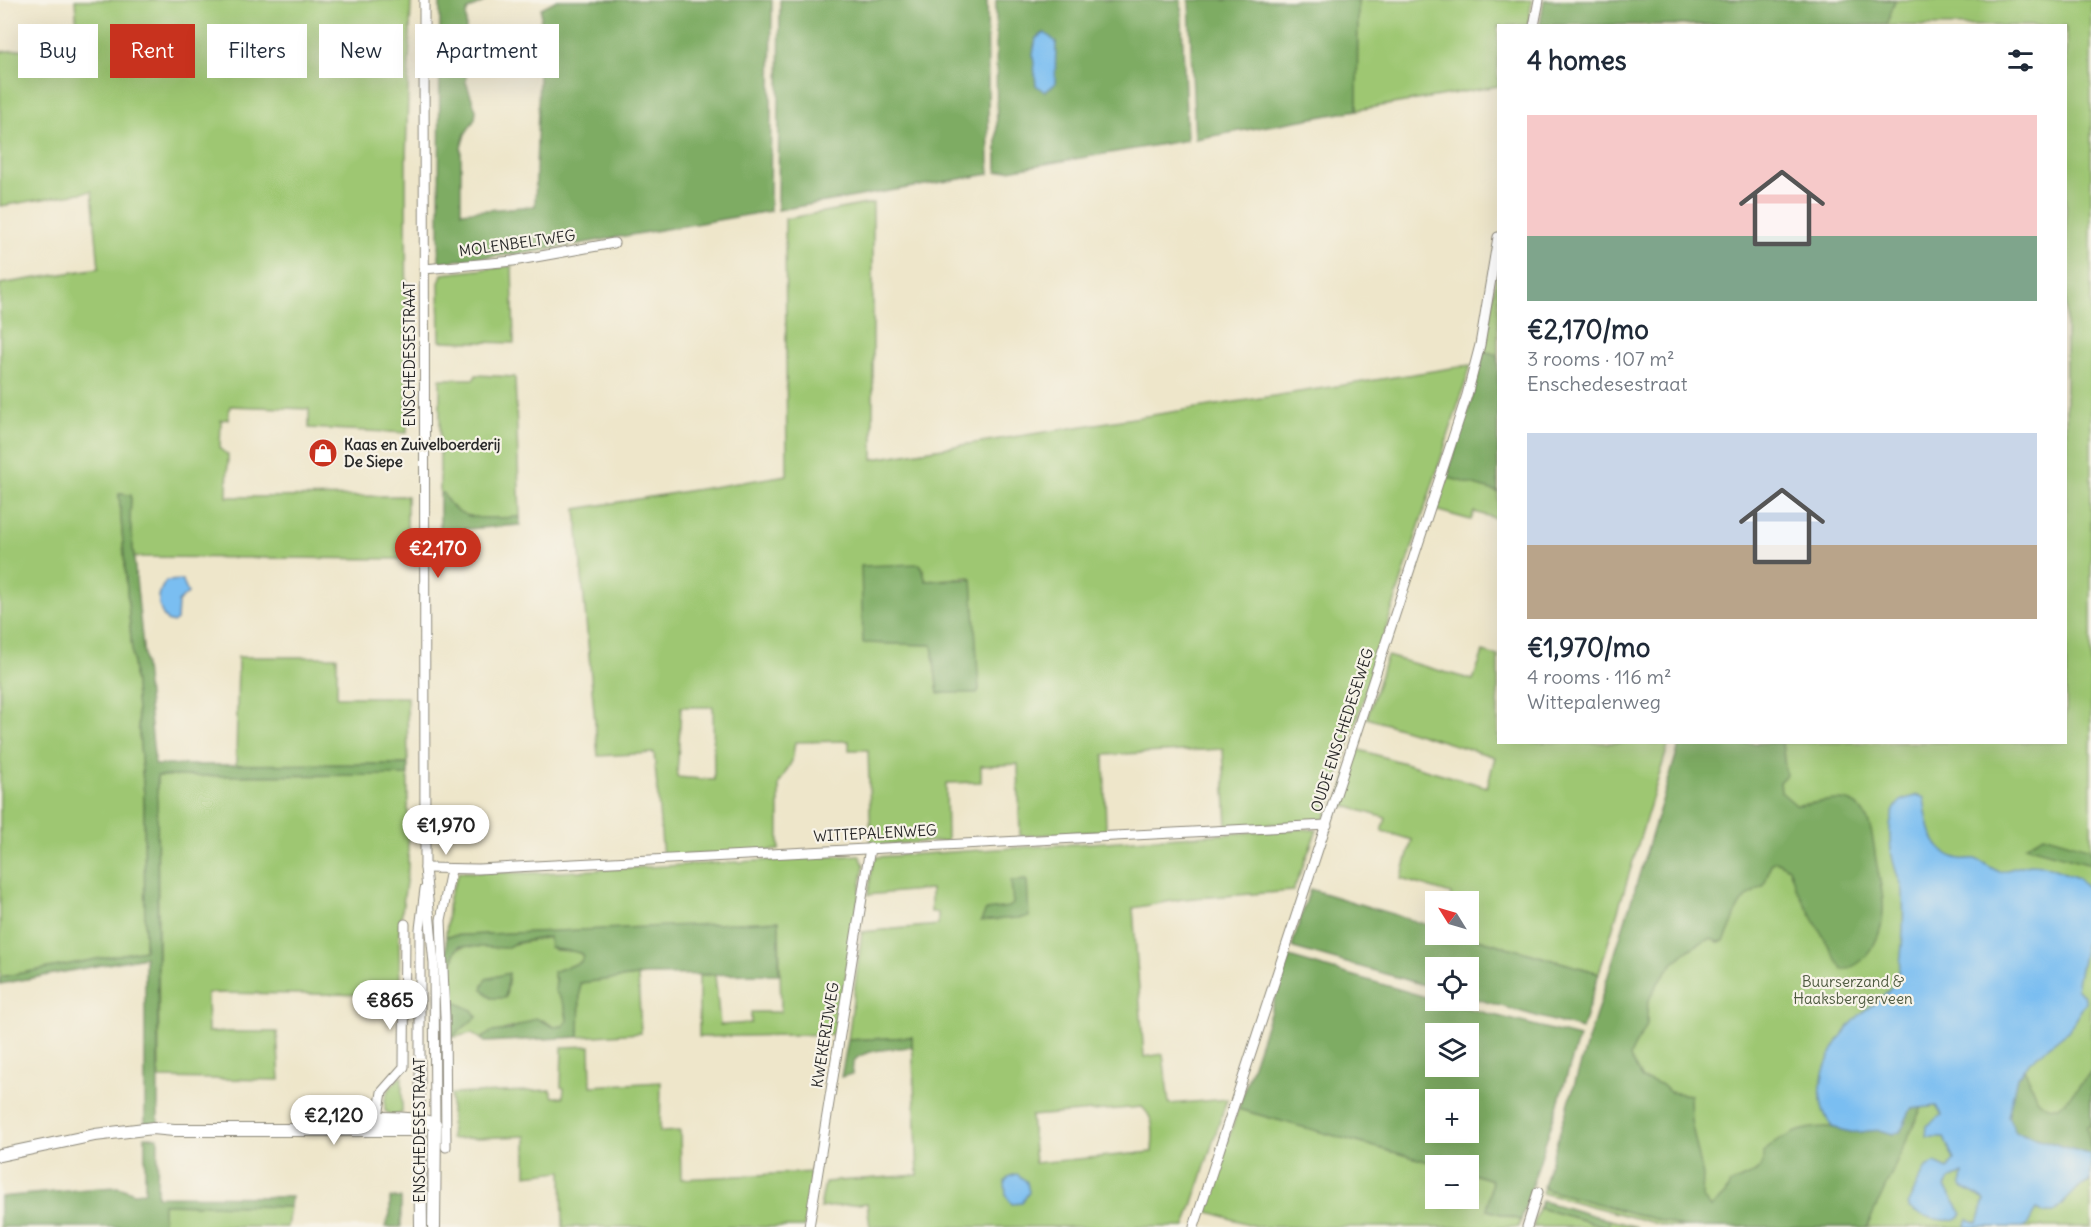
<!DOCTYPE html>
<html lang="en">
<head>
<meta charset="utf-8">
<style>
  :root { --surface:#fff; --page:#f6f6f7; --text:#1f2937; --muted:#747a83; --accent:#c8321e }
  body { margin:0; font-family:Delius,sans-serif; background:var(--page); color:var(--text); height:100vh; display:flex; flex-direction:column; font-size:22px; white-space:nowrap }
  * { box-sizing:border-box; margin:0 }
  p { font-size:20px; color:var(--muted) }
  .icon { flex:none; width:33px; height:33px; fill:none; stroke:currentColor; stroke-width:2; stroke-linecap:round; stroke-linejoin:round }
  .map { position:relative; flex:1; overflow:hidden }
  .details { position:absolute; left:1497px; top:24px; width:570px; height:720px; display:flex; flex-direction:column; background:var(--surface); border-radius:0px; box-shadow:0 6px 24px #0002 }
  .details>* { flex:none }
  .top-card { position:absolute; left:18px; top:24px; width:570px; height:54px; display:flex; gap:12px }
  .needle { width:39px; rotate:307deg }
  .controls { position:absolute; left:1425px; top:891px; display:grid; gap:12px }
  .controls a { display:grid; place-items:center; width:54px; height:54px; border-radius:0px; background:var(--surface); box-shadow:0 6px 24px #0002; font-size:30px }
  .price { position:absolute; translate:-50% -51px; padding:0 14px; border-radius:21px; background:#fff; color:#222; font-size:20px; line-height:39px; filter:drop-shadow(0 2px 3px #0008) }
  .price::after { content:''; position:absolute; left:50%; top:36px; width:18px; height:14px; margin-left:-9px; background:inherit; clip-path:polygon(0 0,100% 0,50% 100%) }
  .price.current { background:var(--accent); color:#fff }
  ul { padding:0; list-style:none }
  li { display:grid; align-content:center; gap:12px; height:318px; padding:0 30px }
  li span { display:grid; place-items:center; height:186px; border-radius:0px; color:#555 }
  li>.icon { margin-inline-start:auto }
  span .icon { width:108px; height:108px; fill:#fffc; stroke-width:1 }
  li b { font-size:26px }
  h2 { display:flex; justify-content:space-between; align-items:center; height:72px; padding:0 30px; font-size:26px }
  .pill { padding:0 21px; border-radius:0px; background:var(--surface); box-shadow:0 6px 24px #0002; font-size:21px; line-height:54px }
  .pill.current { background:var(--accent); color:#fff }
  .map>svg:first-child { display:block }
</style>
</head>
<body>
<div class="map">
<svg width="2091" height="1227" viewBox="0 0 2091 1227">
  <rect width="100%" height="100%" fill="#f7f3e8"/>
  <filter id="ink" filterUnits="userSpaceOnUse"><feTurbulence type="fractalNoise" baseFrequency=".0167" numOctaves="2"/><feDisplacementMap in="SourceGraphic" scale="12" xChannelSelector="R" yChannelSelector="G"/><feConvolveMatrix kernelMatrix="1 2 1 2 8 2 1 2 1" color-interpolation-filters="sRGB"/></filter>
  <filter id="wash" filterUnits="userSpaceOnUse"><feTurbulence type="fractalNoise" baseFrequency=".008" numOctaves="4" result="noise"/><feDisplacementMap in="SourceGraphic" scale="24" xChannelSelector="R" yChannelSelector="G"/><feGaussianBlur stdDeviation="1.35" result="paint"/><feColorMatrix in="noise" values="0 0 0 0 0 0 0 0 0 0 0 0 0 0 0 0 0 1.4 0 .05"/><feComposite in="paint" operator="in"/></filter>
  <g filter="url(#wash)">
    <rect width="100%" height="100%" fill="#eee6ca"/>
    <!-- green -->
    <g fill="#9ec772" stroke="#64794e" stroke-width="1.5" fill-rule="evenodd">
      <polygon points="75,0 411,0 406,159 407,433 309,428 309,409 230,406 228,419 221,420 220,449 228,455 227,497 407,496 407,559 134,557 130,520 131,495 119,494 144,794 145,950 0,977 0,284 99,268 92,191 0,206 0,52 78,42"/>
      <polygon points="1358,0 1532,0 1528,25 1498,26 1498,86 1357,110"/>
      <polygon points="1547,0 2091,0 2091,1227 1669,1227 1542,1193 1680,743 2066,742 2066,26 1543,25"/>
      <path d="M 873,203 L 873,459 L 1471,365 L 1325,818 L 1321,821 L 1227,827 L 1223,749 L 1104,755 L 1106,831 L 1020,836 L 1018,764 L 981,766 L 981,782 L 946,783 L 947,841 L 871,845 L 868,750 L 849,750 L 849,741 L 795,742 L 792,761 L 779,784 L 779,850 L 663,857 L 654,753 L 598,756 L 576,509 L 787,475 L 785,219 ZM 862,566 L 922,566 L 926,581 L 970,577 L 979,690 L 938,694 L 932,645 L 863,643 ZM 681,707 L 713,707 L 714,780 L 677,777 Z"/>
      <polygon points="1498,264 1498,519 1474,512 1471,520 1435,510 1487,352 1484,351"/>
      <polygon points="512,266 514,343 440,341 439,283 442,274"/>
      <path d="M 476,375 L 515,377 L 520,517 C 490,518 458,525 443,494 L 440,494 L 440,379 L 474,379 Z"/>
      <polygon points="1483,652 1498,656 1498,742 1669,743 1599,973 1464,935 1468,934 1468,902 1450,901 1451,894 1401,879 1412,840 1382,831 1386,818 1338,804 1356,749 1487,787 1495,757 1367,718 1387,656 1473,680"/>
      <polygon points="238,657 337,657 337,697 407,697 408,764 236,765"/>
      <polygon points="408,775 408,867 399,934 400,995 207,993 208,1032 277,1032 280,1080 159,1078 157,776"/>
      <path d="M 1300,829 L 1317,830 L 1293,891 L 1183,899 L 1133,908 L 1144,1057 L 1163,1054 L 1169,1104 L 1227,1099 L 1185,1227 L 870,1227 L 867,1203 L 820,1208 L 825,1182 L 918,1175 L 912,1037 L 848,1040 L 862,932 L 938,925 L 938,913 L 931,912 L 931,889 L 868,895 L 873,861 L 876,857 ZM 1142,1107 C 1156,1119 1153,1135 1152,1152 L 1035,1163 L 1031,1116 Z"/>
      <polygon points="859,855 864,865 836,1034 699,1037 699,975 715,975 720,1025 751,1023 751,1012 781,1012 779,922 446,936 449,897 459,872 542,873"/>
      <path d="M 550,937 L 554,950 L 577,951 L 584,957 L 581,962 L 553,972 L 556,986 L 564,1003 L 567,1021 L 563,1026 L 554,1027 L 543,1020 C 527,1024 492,1031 481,1039 L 472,1033 L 450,1038 L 477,1017 L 453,1001 L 454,989 L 450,976 L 456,949 L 469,945 L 509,945 ZM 509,974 L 506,997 L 485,992 L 483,984 Z"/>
      <polygon points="638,976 641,1033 579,1037 580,983"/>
      <polygon points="590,1046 591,1086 661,1082 660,1132 680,1131 681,1179 813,1172 804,1227 563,1227 562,1171 526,1175 526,1136 451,1139 451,1094 550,1090 553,1097 563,1097 564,1088 561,1087 562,1047"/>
      <path d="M 402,1075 L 402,1113 L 393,1116 L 385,1111 C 383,1093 390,1087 402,1075 Z"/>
      <polygon points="1238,1109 1440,1165 1436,1166 1436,1198 1468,1198 1469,1173 1492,1180 1487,1210 1521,1220 1519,1227 1258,1227 1206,1211"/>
      <polygon points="162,1204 290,1207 287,1227 163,1227"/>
      <polygon points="1539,1208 1607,1227 1610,1220 1638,1227 1533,1227"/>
    </g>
    <!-- forest -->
    <g fill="#7eac64" stroke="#546c48" stroke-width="1.5" fill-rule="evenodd">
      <polygon points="440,0 487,0 468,10 466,15 466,82 476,110 475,119 465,134 461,148 461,212 535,206 541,8 557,0 772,0 770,211 526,253 441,262 439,261"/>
      <polygon points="780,0 987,0 989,174 778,210"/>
      <path d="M 996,0 L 1181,0 L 1187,140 L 997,172 ZM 1043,33 L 1056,42 L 1036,85 L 1034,45 Z"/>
      <polygon points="1189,0 1358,0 1357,110 1195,139"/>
      <polygon points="1544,0 1895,0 1887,25 1540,25"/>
      <polygon points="1484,351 1498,355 1498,492 1446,477 1468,412"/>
      <path d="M 443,493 C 458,525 490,518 520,517 L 520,525 L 440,531 L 440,494 Z"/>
      <polygon points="119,494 131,495 130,520 155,765 408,764 408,775 157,776 158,1124 145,1124 145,957 0,984 0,977 145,950 144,794"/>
      <polygon points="920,564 926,581 972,579 979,690 977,693 938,693 932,645 863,643 861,566"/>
      <path d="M 1680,743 L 1782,743 L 1786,775 L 1780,781 L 1781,792 L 1796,805 C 1812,805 1838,796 1851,802 C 1872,812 1873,840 1876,860 C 1878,873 1882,887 1883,901 C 1885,929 1872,964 1842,970 L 1796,888 L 1789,868 L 1775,861 L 1771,864 L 1764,886 C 1731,903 1740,912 1724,941 L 1718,942 L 1711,939 C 1683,947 1661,974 1649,1000 C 1646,1007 1648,1016 1647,1024 C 1643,1036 1633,1044 1630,1057 L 1642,1079 L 1661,1084 L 1670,1092 L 1690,1095 L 1691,1121 L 1703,1176 L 1702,1197 L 1711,1208 L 1725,1194 L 1730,1184 C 1745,1176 1766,1174 1763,1152 C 1783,1136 1802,1126 1828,1127 C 1836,1127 1844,1131 1851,1132 C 1869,1133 1872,1126 1893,1134 L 1900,1132 L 1911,1109 L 1922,1107 L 1867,1227 L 1684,1227 L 1547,1190 L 1543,1186 Z"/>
      <polygon points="2043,835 2091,849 2091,864 2025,846"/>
      <polygon points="1027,880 1029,917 981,921 986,910 1009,907 1013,904 1011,881"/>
      <polygon points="1310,889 1435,927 1436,934 1464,935 1599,973 1582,1029 1469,997 1468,968 1436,968 1435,988 1294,948 1292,946"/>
      <path d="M 779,921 L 779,974 L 645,975 L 580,983 L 579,1037 L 485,1042 L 481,1039 L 491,1032 L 510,1030 L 536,1018 L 554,1027 L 563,1026 L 567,1021 C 567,1008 563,1001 555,991 L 556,981 L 553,972 L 581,962 L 583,955 C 573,948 560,953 550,947 L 549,937 L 515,943 L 506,948 L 459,946 C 447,958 453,986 453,1001 L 472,1010 L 477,1017 L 450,1038 L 446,936 Z"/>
      <path d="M 1289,957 L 1436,1000 L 1579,1037 L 1521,1220 L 1487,1210 L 1492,1180 L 1469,1173 L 1468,1166 L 1440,1165 L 1238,1109 ZM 1436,1034 L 1468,1034 L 1468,1066 L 1436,1066 ZM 1436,1100 L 1468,1100 L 1468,1132 L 1436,1132 Z"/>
      <polygon points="509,973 505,998 491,998 482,988 486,979"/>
      <path d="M 912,1037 L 912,1047 C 900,1048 863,1049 855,1060 C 852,1063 853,1070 852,1074 L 841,1077 L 848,1040 Z"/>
      <path d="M 2024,1068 C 2036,1089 2030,1107 2059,1107 L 2091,1073 L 2091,1124 L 2087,1126 L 2091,1155 L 2016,1132 L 2008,1117 L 2016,1077 Z"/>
      <polygon points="145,1137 158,1137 157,1196 291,1197 290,1207 163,1204 163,1227 0,1227 0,1197 99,1188 119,1187 134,1193 145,1192"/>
      <polygon points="390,1198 401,1198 401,1227 385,1227 390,1214"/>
      <polygon points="1542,1201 1610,1220 1608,1227 1539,1208"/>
    </g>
    <!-- water -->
    <g fill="#7abef1" stroke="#52748e" stroke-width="1.5">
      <polygon points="1045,33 1056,42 1055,84 1045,92 1036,85 1033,54 1036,38"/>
      <path d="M 182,580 L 188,593 L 178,602 L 177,620 L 173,623 L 167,621 C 157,608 156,594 166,581 Z"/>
      <path d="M 1918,795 L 1924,798 C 1927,822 1931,854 1960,859 C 1965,860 1970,858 1975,859 C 1982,861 1992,869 2000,872 L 2029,864 L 2044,865 L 2078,878 L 2088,888 L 2091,897 L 2091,934 L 2085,945 L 2076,988 L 2084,996 L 2086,1002 L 2068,1031 L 2028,1063 L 2017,1077 L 2008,1117 L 2016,1132 L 2091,1155 L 2091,1181 L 2078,1188 L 2054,1213 L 2044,1213 L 2036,1209 L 2028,1224 L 2023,1227 L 1965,1227 L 1968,1219 L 1978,1223 L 1985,1200 L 1961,1186 L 1963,1173 L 1949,1180 L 1945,1187 L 1962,1214 C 1954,1227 1922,1217 1909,1208 L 1908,1203 L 1926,1167 L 1935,1163 L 1948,1169 L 1954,1160 L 1944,1137 L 1926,1137 L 1927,1126 L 1942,1115 L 1936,1106 L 1911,1109 L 1900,1132 L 1893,1134 C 1871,1126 1868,1134 1851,1132 C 1844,1131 1838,1129 1832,1127 C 1804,1089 1833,1039 1864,1011 C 1879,999 1895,991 1899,970 C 1903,946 1904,918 1903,893 C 1903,885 1898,878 1896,871 C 1890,853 1884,815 1901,801 C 1906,798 1913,797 1918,795 Z"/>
      <polygon points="1017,1174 1027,1182 1029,1192 1022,1203 1012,1204 1006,1196 1005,1181 1010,1176"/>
    </g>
  </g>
  <g filter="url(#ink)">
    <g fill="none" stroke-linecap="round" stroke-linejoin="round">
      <!-- minor casing -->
      <g stroke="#8c887a" stroke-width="11">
        <g id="minor">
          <polyline points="424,0 425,868 434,964 435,1124 432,1126"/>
          <polyline points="1534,26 1539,0"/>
          <polyline points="424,269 513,261 614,243"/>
          <polyline points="425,868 478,869 1327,825"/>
          <polyline points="377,1122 382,1092 404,1067 405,924"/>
          <polyline points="420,1125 420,929 425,889"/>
          <polyline points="446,1147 445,1017 441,920 451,870"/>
          <polyline points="809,1227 870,848"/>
          <polyline points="1194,1227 1467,395 1480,345 1498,237"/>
          <polyline points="1527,1227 1538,1192"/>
        </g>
      </g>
      <!-- major casing -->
      <g stroke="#8c887a" stroke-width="14">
        <g id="major">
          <path d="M 305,1125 C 335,1118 408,1114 435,1124 L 434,1227"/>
          <polyline points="0,1155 95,1135 153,1128 174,1130 420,1130 421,1227"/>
        </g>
      </g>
      <!-- minor -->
      <use href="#minor" stroke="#fff" stroke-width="9"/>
      <!-- major -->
      <use href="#major" stroke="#fff" stroke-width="12"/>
    </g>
  </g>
  <!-- icons -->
  <defs>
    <g id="shop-disc" transform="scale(1.5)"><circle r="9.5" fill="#c8321e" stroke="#f7f3e8"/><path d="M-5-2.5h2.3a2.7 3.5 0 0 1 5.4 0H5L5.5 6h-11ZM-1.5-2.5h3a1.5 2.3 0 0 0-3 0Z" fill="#fff"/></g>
  </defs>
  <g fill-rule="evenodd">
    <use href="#shop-disc" x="323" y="453"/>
  </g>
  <g text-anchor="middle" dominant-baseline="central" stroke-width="4.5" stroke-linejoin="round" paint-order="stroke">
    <!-- street labels -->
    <g font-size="15" fill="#2b2b2b" stroke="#f7f3e8">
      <text transform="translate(517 243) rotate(-8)">MOLENBELTWEG</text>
      <text transform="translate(409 354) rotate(-90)">ENSCHEDESESTRAAT</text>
      <text transform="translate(1342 730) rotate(-72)">OUDE ENSCHEDESEWEG</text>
      <text transform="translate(875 833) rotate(-3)">WITTEPALENWEG</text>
      <text transform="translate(825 1035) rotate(-81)">KWEKERIJWEG</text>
      <text transform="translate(419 1130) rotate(-90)">ENSCHEDESESTRAAT</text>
    </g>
    <!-- poi labels -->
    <g font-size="15" font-weight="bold" fill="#2b2b2b" stroke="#f7f3e8" text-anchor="start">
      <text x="344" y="444">Kaas en Zuivelboerderij<tspan x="344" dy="17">De Siepe</tspan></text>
    </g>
    <!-- park labels -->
    <g font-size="15" fill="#4e5a40" stroke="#f7f3e8">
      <text x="1853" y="981">Buurserzand &amp;<tspan x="1853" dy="17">Haaksbergerveen</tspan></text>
    </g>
  </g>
</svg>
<div class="controls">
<a><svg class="needle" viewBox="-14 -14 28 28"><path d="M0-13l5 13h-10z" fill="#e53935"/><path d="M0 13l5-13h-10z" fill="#747a83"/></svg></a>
<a><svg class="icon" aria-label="locate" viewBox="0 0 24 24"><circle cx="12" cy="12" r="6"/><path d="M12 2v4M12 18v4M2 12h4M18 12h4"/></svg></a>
<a><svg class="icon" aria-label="layers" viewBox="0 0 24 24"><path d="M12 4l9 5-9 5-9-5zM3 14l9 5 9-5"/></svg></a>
<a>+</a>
<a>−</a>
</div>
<b class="price current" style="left:438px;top:579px">€2,170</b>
<b class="price" style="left:446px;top:856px">€1,970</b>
<b class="price" style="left:390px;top:1031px">€865</b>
<b class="price" style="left:334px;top:1146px">€2,120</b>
<div class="top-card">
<a class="pill">Buy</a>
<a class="pill current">Rent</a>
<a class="pill">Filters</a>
<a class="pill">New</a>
<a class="pill">Apartment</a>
</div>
<section class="details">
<h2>4 homes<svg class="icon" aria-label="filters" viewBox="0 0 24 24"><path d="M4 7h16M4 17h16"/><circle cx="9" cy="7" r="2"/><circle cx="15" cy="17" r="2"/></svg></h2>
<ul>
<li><span style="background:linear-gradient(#f6c9c9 65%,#7fa58c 0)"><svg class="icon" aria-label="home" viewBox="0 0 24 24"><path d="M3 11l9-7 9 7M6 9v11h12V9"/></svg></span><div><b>€2,170/mo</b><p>3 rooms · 107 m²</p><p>Enschedesestraat</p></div></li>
<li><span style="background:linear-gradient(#c9d6e8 60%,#b9a48a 0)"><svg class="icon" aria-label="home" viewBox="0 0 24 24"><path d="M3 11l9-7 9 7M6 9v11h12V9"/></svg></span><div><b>€1,970/mo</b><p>4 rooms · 116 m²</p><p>Wittepalenweg</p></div></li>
</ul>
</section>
</div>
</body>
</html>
